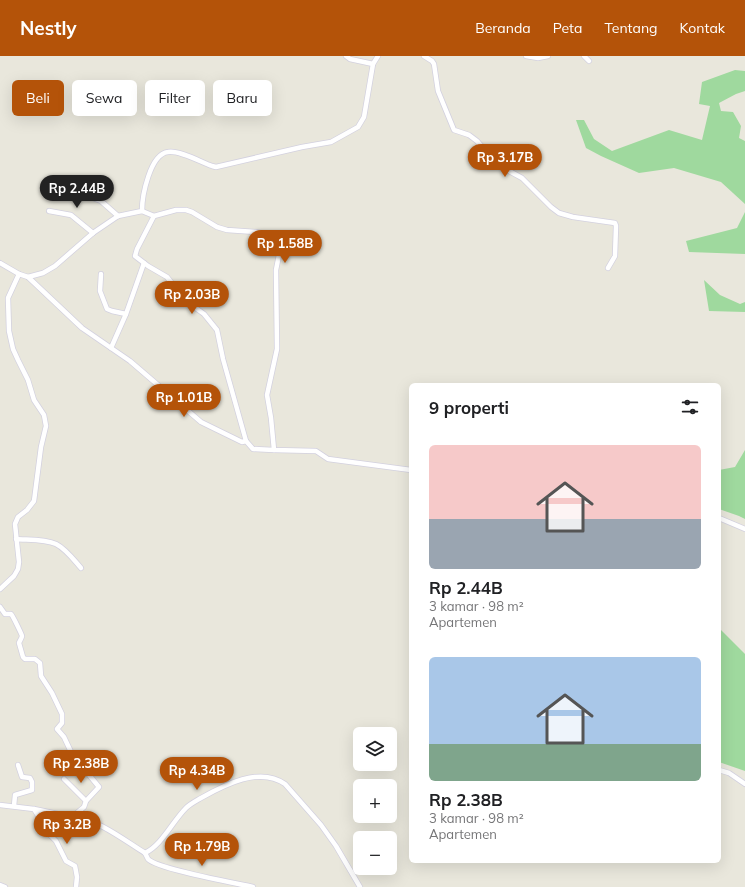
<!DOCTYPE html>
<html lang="id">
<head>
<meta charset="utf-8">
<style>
  :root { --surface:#fff; --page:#f2f2f2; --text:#202124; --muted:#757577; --accent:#b45309 }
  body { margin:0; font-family:Mulish,sans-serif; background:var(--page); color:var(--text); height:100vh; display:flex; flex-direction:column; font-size:15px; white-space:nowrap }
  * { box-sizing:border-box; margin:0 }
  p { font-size:13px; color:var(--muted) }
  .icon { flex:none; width:22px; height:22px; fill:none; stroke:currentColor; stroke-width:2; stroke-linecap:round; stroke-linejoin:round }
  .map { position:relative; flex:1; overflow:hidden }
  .panel { position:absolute; left:409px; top:327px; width:312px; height:480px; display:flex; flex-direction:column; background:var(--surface); border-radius:6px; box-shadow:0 4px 16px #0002 }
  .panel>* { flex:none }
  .banner { position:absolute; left:12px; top:24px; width:337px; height:36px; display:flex; gap:8px }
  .controls { position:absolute; left:353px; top:671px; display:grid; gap:8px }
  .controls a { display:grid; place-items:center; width:44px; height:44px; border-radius:6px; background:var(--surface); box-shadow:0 4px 16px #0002; font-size:20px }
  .price { position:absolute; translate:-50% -34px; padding:0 9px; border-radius:14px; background:var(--accent); color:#fff; font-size:13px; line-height:26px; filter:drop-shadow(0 1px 2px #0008) }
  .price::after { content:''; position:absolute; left:50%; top:24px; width:12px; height:9px; margin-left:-6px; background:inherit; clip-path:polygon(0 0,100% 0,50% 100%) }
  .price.active { background:#222; color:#fff }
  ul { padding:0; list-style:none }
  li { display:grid; align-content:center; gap:8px; height:212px; padding:0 20px }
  li span { display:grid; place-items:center; height:124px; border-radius:6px; color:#555 }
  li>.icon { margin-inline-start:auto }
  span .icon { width:72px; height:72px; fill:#fffc; stroke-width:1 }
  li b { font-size:17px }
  h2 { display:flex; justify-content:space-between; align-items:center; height:48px; padding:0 20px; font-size:17px }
  .pill { padding:0 14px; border-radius:6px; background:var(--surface); box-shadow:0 4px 16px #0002; font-size:14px; line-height:36px }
  .pill.active { background:var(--accent); color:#fff }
  header { display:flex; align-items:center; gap:24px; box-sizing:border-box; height:56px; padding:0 20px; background:var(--accent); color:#fff }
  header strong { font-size:19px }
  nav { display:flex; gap:22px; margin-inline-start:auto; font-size:14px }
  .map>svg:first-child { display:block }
</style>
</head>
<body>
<header>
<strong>Nestly</strong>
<nav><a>Beranda</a><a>Peta</a><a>Tentang</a><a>Kontak</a></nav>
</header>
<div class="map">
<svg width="745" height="831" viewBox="0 0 745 831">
  <rect width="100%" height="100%" fill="#e9e7dc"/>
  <!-- green -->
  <g fill="#9fd99e">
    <polygon points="735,14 745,15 745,35 736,38 719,47 721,55 733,56 741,70 739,82 745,85 745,148 721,126 674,112 639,117 601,100 586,92 576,64 584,64 594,83 612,95 669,74 702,84 710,50 699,48 702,26"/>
    <polygon points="745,156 745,198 689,196 686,185 737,172"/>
    <polygon points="704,224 720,239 740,248 745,246 745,256 709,255"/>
    <polygon points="745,394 745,463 739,460 719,453 719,414 735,411"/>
    <polygon points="719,572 745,598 745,715 719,706"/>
  </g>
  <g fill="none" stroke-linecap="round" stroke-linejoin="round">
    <!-- street casing -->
    <g stroke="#d3d1df" stroke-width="6">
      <g id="street">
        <polyline points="346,0 350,3 373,8"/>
        <polyline points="424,0 432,5 434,8 438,35 454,74 469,79 477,85 498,109 522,122 551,151 559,157 573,161 615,167 616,170 615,200 608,212"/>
        <polyline points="526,0 538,2 548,0"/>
        <polyline points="584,0 589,5"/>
        <polyline points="70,132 80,133 85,139 101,145 118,160"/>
        <polyline points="49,155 71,159 93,177"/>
        <polyline points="142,155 154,160 176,154 186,154 192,156 217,171 227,174 256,176 281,181 285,186 280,194 276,214 277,293 267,339 271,362 274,394"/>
        <polyline points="154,160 137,193 135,200 148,210 167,221 186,245 204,258 217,274 223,303 246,385"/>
        <polyline points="0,207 19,218 28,221 82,272 130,305 201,366 242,386 246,385 253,393 274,394 316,395 328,403 411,414"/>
        <polyline points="101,218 100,235 107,253 112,255 126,258"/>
        <path d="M 28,221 L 43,217 L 55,210 L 93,177 L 118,160 L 142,155 C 142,140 150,98 168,96 C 179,94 201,106 212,110 L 216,111 L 302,91 L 331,86 L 358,71 L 364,61 L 373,8 L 378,0"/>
        <polyline points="111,292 126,258 144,207"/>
        <polyline points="719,462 745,473"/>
        <path d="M 16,483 C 28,484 45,483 56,488 C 66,493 74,504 81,512"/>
        <polyline points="0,533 14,520 18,513 19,506 15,468 18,461 27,454 34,445 41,391 46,370 44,359 34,344 28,324 18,304 13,293 9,275 8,242 19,218"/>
        <path d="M 0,551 L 5,558 L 11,558 C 13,560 22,579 22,580 C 22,582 19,586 19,587 L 23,601 L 25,603 L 35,603 L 40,607 L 41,620 L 52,637 L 62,658 L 62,667 L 57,673 L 64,681 L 72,698 L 99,731 L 86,745 L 84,751 L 72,761"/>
        <polyline points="719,714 729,717 745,728"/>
        <polyline points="64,723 86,745"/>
        <path d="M 0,749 L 34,753 L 72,761 C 96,762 124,784 145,797 C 162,789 172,766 186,752 C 190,748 196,745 201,742 C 224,729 260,710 285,728 L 321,769 L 336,790 L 360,831"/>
        <polyline points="14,750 15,739 32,734 32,726 30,722 22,721 18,709"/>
        <polyline points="34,753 50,779 56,785 66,805 75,810 77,821 76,831"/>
        <path d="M 145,797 C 146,799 147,801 148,803 C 157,813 235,827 253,831"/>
        <polyline points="0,829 5,831"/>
      </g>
    </g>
    <!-- street -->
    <use href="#street" stroke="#fff" stroke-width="4.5"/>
  </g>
</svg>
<div class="controls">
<a><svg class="icon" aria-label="layers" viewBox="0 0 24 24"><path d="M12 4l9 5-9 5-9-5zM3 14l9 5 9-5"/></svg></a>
<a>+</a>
<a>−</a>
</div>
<b class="price" style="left:505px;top:122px">Rp 3.17B</b>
<b class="price active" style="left:77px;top:153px">Rp 2.44B</b>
<b class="price" style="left:285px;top:208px">Rp 1.58B</b>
<b class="price" style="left:192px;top:259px">Rp 2.03B</b>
<b class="price" style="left:184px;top:362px">Rp 1.01B</b>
<b class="price" style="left:81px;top:728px">Rp 2.38B</b>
<b class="price" style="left:197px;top:735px">Rp 4.34B</b>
<b class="price" style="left:67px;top:789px">Rp 3.2B</b>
<b class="price" style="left:202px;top:811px">Rp 1.79B</b>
<div class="banner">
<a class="pill active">Beli</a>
<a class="pill">Sewa</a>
<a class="pill">Filter</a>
<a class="pill">Baru</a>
</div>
<section class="panel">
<h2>9 properti<svg class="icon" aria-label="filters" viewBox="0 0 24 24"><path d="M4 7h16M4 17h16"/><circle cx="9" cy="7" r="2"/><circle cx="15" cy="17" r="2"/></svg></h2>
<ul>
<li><span style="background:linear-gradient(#f6c9c9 60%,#9aa5b1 0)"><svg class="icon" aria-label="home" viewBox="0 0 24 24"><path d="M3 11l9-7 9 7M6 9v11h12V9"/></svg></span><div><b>Rp 2.44B</b><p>3 kamar · 98 m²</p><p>Apartemen</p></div></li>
<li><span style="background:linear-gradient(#a9c7e8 70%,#7fa58c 0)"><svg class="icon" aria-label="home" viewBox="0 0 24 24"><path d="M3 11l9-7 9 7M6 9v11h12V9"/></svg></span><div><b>Rp 2.38B</b><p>3 kamar · 98 m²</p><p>Apartemen</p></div></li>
</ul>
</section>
</div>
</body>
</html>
